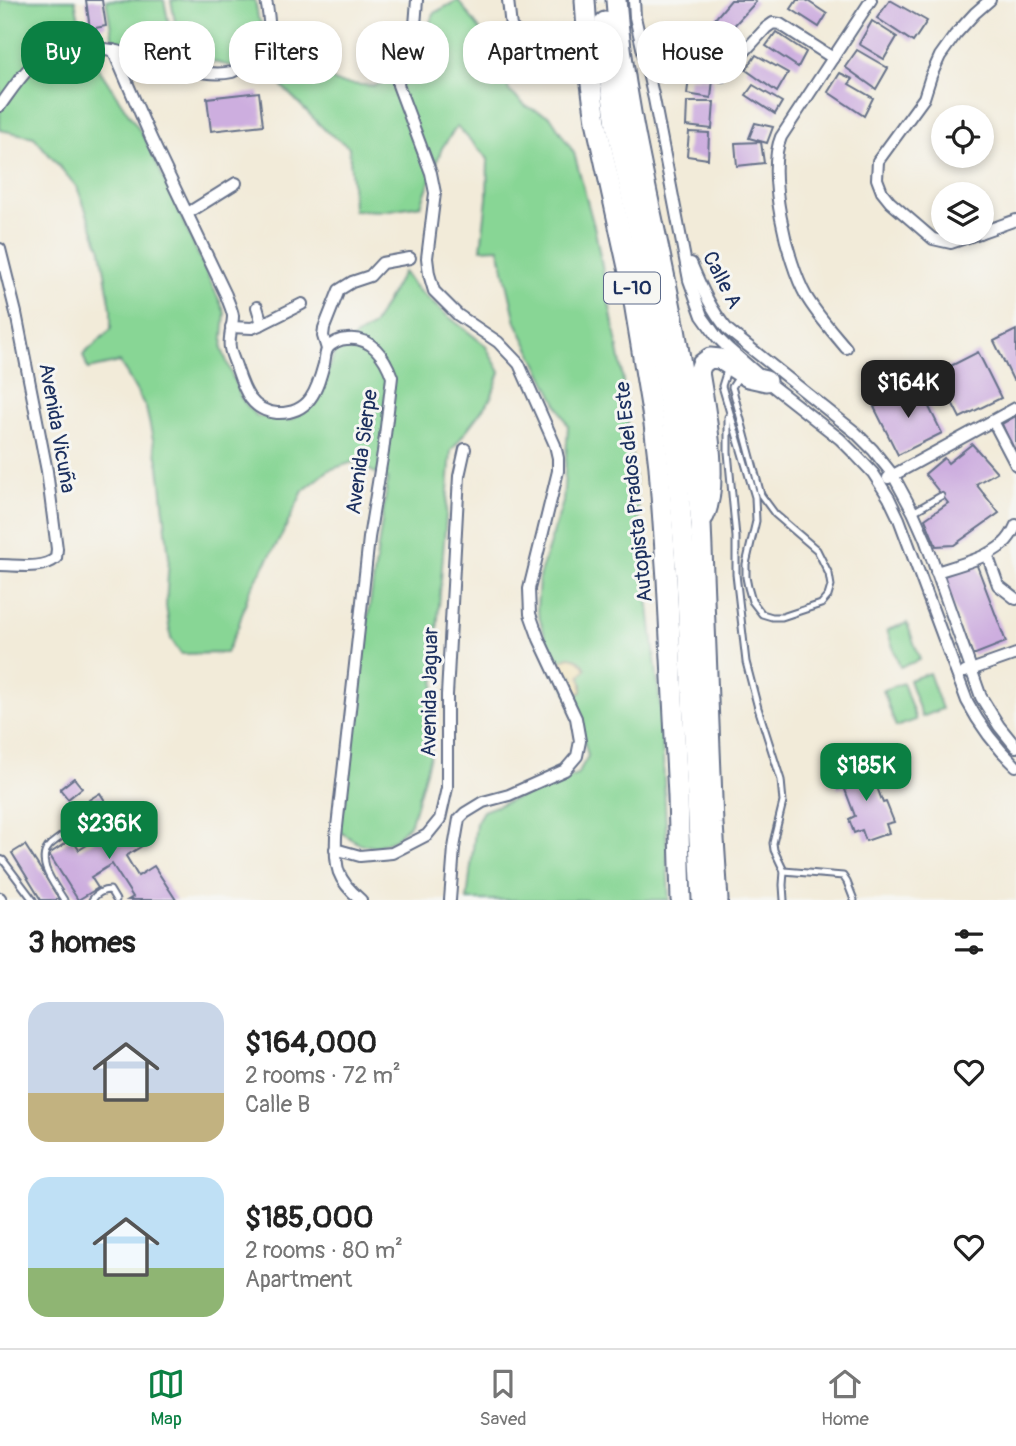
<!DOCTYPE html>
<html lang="en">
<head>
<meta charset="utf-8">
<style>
  :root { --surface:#fff; --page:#f2f2f2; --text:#222; --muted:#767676; --line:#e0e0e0; --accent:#0b8043 }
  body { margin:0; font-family:Pangolin,sans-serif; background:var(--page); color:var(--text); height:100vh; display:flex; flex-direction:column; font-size:26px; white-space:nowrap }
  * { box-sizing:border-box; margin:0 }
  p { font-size:23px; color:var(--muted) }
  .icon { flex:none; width:38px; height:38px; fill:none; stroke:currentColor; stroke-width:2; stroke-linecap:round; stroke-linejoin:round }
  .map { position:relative; height:900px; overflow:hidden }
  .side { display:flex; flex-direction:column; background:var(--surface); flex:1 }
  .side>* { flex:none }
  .banner { position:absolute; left:21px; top:21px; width:975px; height:63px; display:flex; gap:14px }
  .buttons { position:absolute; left:931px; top:105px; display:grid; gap:14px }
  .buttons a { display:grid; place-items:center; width:63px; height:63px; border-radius:50%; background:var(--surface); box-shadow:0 4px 10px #0003; font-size:35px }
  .price { position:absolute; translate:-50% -60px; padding:0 16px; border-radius:14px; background:var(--accent); color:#fff; font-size:23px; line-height:46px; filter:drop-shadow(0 2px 4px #0008) }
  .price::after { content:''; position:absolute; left:50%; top:42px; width:21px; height:16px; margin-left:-10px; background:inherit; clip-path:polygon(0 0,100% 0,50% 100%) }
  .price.active { background:#222; color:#fff }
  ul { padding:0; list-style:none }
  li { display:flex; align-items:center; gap:21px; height:175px; padding:0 28px }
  li span { display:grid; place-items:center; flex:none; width:196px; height:140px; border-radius:21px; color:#555 }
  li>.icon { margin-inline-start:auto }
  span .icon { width:84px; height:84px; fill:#fffc; stroke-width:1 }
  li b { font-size:30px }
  h2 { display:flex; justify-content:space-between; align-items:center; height:84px; padding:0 28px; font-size:30px }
  .pill { padding:0 24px; border-radius:28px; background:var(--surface); box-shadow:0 4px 10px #0003; font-size:24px; line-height:63px }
  .pill.active { background:var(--accent); color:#fff }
  .tab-bar { display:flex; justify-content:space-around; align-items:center; height:98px; border-top:2px solid var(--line); background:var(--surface); font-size:19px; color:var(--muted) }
  .tab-bar a { display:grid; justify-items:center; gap:4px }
  .tab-bar .active { color:var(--accent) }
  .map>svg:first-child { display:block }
</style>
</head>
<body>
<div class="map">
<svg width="1016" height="900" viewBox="0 0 1016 900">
  <rect width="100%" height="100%" fill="#f6f6f2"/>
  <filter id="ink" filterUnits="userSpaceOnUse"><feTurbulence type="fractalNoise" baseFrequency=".0143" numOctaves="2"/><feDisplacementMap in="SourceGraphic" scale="14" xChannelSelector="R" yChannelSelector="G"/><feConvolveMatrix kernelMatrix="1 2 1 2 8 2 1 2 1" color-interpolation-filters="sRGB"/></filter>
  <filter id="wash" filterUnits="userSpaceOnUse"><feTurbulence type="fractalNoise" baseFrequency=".00686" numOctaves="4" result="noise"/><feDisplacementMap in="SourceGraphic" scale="28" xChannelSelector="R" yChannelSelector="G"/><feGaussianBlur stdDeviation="1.57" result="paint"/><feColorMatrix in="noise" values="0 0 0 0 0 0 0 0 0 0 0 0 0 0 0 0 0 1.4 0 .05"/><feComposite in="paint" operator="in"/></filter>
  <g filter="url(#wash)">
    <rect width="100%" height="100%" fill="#f2ebd9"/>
    <!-- green -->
    <g fill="#88d695" stroke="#52827a" stroke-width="2">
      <polygon points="0,0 75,0 79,20 75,22 85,48 146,140 225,313 222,349 241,398 256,416 291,420 316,403 336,349 373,326 403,272 418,290 444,313 485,345 500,372 491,398 451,451 437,632 431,753 411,823 395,839 375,847 360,844 337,830 388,479 353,462 329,470 303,491 282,535 249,592 238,627 226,653 181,654 171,639 166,606 169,557 159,466 146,408 120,362 88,369 83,355 111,329 111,308 101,250 77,187 34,137 0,130"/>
      <polygon points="106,0 164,0 173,45 146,51 144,40 123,41 113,40"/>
      <polygon points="171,0 255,0 258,18 277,47 338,83 374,86 407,74 434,13 458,0 501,58 509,91 527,107 550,116 574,153 595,230 621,365 661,711 669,900 467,900 476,823 483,811 577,775 588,756 578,716 553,662 537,610 539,577 563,502 568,426 516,322 499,248 481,249 487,198 488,159 457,126 442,148 421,205 384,211 353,210 352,182 349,147 327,132 267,71 226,65 198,58 180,48"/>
      <polygon points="907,623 920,660 900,667 887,630"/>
      <polygon points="929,673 942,709 922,717 909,680"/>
      <polygon points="903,683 916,720 896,727 883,690"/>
    </g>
    <!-- sand -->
    <path fill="#eeda9e" stroke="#84847e" stroke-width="2" d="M 569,657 C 578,658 582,661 586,669 L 580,676 L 582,684 L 582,692 L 574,695 C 568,688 573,685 574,676 L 572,675 L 566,677 L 560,674 L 560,661 Z"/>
    <g id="blocks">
      <!-- building -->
      <g fill="#cdaedf">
        <polygon points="86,0 102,0 106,26 90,29"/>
        <polygon points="731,0 753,0 756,2 728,32 714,20"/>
        <polygon points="797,0 806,0 827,14 819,27 791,9"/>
        <polygon points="890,0 927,21 913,42 877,18"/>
        <polygon points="872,21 897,37 884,59 859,44"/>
        <polygon points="711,22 729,37 718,50 702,33"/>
        <polygon points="692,27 708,43 698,56 686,46 689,41 685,37"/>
        <polygon points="776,32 806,52 798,67 766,46"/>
        <polygon points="857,50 888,68 876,89 845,67"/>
        <polygon points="756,55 788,73 777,92 746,70"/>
        <polygon points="689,57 715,58 714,78 688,75"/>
        <polygon points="840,73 853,79 849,84 873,98 864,116 828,92"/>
        <polygon points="689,78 713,79 711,98 687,94"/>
        <polygon points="753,85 782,102 775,114 746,95"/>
        <polygon points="259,92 263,125 211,131 207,98"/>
        <polygon points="687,102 714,102 712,129 686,126"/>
        <polygon points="755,123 773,127 767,143 749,138"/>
        <polygon points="689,132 709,133 708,159 687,156"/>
        <polygon points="761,142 764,163 737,166 735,143"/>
        <polygon points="1016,330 1016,378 1013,380 994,341"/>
        <polygon points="978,352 1001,398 960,418 937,373"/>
        <polygon points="918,385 942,433 898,455 874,407"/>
        <polygon points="1016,416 1016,456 1002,424"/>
        <polygon points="972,444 997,472 976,484 999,513 954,545 936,546 925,519 948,503 925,474 944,458 948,463"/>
        <polygon points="976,563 1006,642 973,655 942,576"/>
        <polygon points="876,765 881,780 875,782 883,803 886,802 894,822 886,824 889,833 866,841 862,830 854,833 849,819 855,816 844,787 838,789 834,780"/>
        <polygon points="74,778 82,788 68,799 60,789"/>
        <polygon points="100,793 105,801 85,814 79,806"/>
        <polygon points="100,808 115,833 136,820 150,841 126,856 138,876 154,866 176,900 128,900 133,897 112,864 91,877 98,888 78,900 49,854 72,839 79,850 95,840 82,820"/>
        <polygon points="25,845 59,898 56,900 41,900 12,853"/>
      </g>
    </g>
  </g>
  <g filter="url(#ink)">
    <use href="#blocks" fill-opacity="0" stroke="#667189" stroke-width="2"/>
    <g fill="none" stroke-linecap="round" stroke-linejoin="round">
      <!-- lane casing -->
      <g stroke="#667189" stroke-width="9">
        <g id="lane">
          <polyline points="727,370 722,386 755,497 756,521 746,564 746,577 748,587 752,601 762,614 772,617 782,617 821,604 828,596 831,586 829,574 817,550 775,514 761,495 733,390 732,387 740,375"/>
          <polyline points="728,417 728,452 736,537 736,574 746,662 758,708 781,780 783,802 773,843 774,850 784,871 783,885 784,900"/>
          <polyline points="913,512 941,496"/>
          <polyline points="0,859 3,860 33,900"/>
          <polyline points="784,871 843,876 847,882 854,900"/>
          <path d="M 64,900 C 55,885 34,861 50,845 C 58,838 68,832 77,825"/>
          <path d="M 92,900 C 96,894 102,890 110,890 L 116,900"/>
        </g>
      </g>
      <!-- street casing -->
      <g stroke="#667189" stroke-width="14">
        <g id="street">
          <polyline points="417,0 414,38 399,77 398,85 431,173 435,193 427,258 429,274 434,291 458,315 498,342 519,364 555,445 558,458 558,471 529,589 530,614 539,639 576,718 580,741 577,756 565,770 509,795 483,802 465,813 459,819 454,848 450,900"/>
          <polyline points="508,0 511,27 520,35 560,38"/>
          <path d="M 634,0 L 635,17 L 654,99 L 689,280 L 702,316 L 717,337 L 728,348 L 766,381 L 840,439 L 855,454 L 873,473 L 889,498 L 899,519 L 967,701 C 980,726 996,747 1016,766"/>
          <path d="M 113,50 L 151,138 L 226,295 C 228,302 232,309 233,316 C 233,326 228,338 230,348 C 231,355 235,362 237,369 C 244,390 251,411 277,413 C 310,414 317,390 324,364 C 325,359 325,352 328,348 C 332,343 340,339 347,339 C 371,336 385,357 392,377 L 383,452 L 369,538 L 336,836 C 335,868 336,879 361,900"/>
          <polyline points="722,76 766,28 773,23 780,24 833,58"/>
          <path d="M 0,106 C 16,84 33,55 62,48 C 95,41 145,59 178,67 C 195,71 214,76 232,72 C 236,70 242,67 246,65 C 275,51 271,26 266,0"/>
          <polyline points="188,213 236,183"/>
          <polyline points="982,232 1016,220"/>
          <polyline points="980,233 951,243 933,239 890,202 882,192 877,179 878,161 924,98 931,76 940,56 955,35 975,13 990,0"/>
          <path d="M 0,249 L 16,313 L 47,471 L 57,549 L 56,558 C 42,570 17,565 0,565"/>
          <path d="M 691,263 C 701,287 711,310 728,330 L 855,432 L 873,450 L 893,475 L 913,512 L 925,539 L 981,697 L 999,726 L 1016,747"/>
          <polyline points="257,307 262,324"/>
          <polyline points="231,327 252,328 262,324 302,304"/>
          <path d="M 846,348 C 832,331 817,315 806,296 C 787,262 766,173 781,137 L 871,0"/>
          <polyline points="327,349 323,336 324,328 339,290 352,282 370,276 382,263 410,258"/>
          <polyline points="993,421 1016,465"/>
          <polyline points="888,478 1016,408"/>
          <polyline points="987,554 998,585 1016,599"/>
          <path d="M 936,572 C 955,566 988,558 1003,544 C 1009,539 1013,532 1016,525"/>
          <polyline points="965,672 1016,654"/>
          <polyline points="335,849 360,856 392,853 427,835 440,819 447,788 447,695 459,476 465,449"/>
          <polyline points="0,898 1,900"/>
        </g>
      </g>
      <!-- highway casing -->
      <g stroke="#667189" stroke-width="23">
        <g id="highway">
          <polyline points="585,0 590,77 596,121 629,272 654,424 659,467 667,579 678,796 681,900"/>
          <path d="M 616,0 C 624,104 651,206 671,308 C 685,379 694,452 701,524 L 713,824 L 718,900"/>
          <polyline points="605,22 610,82 616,124 646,265 672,420 677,463 686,577 702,900"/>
          <path d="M 704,516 C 720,483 705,410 699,372 L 702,364 L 710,358 L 720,359 L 748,377 L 766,381"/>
        </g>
      </g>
      <!-- lane -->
      <use href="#lane" stroke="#fff" stroke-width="5"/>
      <!-- street -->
      <use href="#street" stroke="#fff" stroke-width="10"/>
      <!-- highway -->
      <use href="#highway" stroke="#fff" stroke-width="19"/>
    </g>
  </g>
  <g text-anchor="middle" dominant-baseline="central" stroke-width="6" stroke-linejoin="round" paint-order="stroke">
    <!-- shield labels -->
    <rect fill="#f6f6f2" stroke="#5d6b8a" stroke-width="2" x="604" y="272.5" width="56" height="31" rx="5"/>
    <g font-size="19" font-weight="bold" fill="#1b2f5e">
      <text x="632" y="288">L-10</text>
    </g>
    <!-- street labels -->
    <g font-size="21" fill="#1b2f5e" stroke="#f6f6f2">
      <text transform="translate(722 280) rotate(63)">Calle A</text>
      <text transform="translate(57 428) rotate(80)">Avenida Vicuña</text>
      <text transform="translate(362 452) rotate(-82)">Avenida Sierpe</text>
      <text transform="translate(634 492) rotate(-96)">Autopista Prados del Este</text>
      <text transform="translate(430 692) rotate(-89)">Avenida Jaguar</text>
    </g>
  </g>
</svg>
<div class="buttons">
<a><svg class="icon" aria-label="locate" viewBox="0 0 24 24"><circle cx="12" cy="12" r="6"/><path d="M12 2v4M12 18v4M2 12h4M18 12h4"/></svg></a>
<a><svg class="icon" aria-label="layers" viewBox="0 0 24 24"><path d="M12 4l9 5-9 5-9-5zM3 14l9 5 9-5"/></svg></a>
</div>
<b class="price active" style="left:908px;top:420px">$164K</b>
<b class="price" style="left:866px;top:803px">$185K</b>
<b class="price" style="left:109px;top:861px">$236K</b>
<div class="banner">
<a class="pill active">Buy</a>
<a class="pill">Rent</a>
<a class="pill">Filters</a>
<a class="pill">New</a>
<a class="pill">Apartment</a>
<a class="pill">House</a>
</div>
</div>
<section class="side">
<h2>3 homes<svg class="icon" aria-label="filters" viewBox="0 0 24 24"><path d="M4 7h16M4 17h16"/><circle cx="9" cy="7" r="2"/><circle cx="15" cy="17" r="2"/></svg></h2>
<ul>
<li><span style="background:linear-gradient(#c9d6e8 65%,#c2b280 0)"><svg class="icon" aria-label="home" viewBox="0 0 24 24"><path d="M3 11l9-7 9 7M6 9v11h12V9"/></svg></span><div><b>$164,000</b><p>2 rooms · 72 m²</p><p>Calle B</p></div><svg class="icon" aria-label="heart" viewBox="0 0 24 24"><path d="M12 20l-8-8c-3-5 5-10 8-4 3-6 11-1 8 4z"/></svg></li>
<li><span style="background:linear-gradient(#bfe0f5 65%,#8fb573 0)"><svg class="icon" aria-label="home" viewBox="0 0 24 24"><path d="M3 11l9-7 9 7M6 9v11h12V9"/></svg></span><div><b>$185,000</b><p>2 rooms · 80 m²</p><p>Apartment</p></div><svg class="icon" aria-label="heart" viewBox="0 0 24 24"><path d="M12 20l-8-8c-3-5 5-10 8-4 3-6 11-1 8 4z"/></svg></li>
</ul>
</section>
<nav class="tab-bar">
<a class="active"><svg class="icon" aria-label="map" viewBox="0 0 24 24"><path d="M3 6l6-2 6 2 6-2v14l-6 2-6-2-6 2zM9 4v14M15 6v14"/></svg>Map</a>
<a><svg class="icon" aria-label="saved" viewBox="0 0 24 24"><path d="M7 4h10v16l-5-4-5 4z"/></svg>Saved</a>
<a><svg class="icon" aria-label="home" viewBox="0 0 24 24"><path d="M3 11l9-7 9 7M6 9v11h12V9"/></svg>Home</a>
</nav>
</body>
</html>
